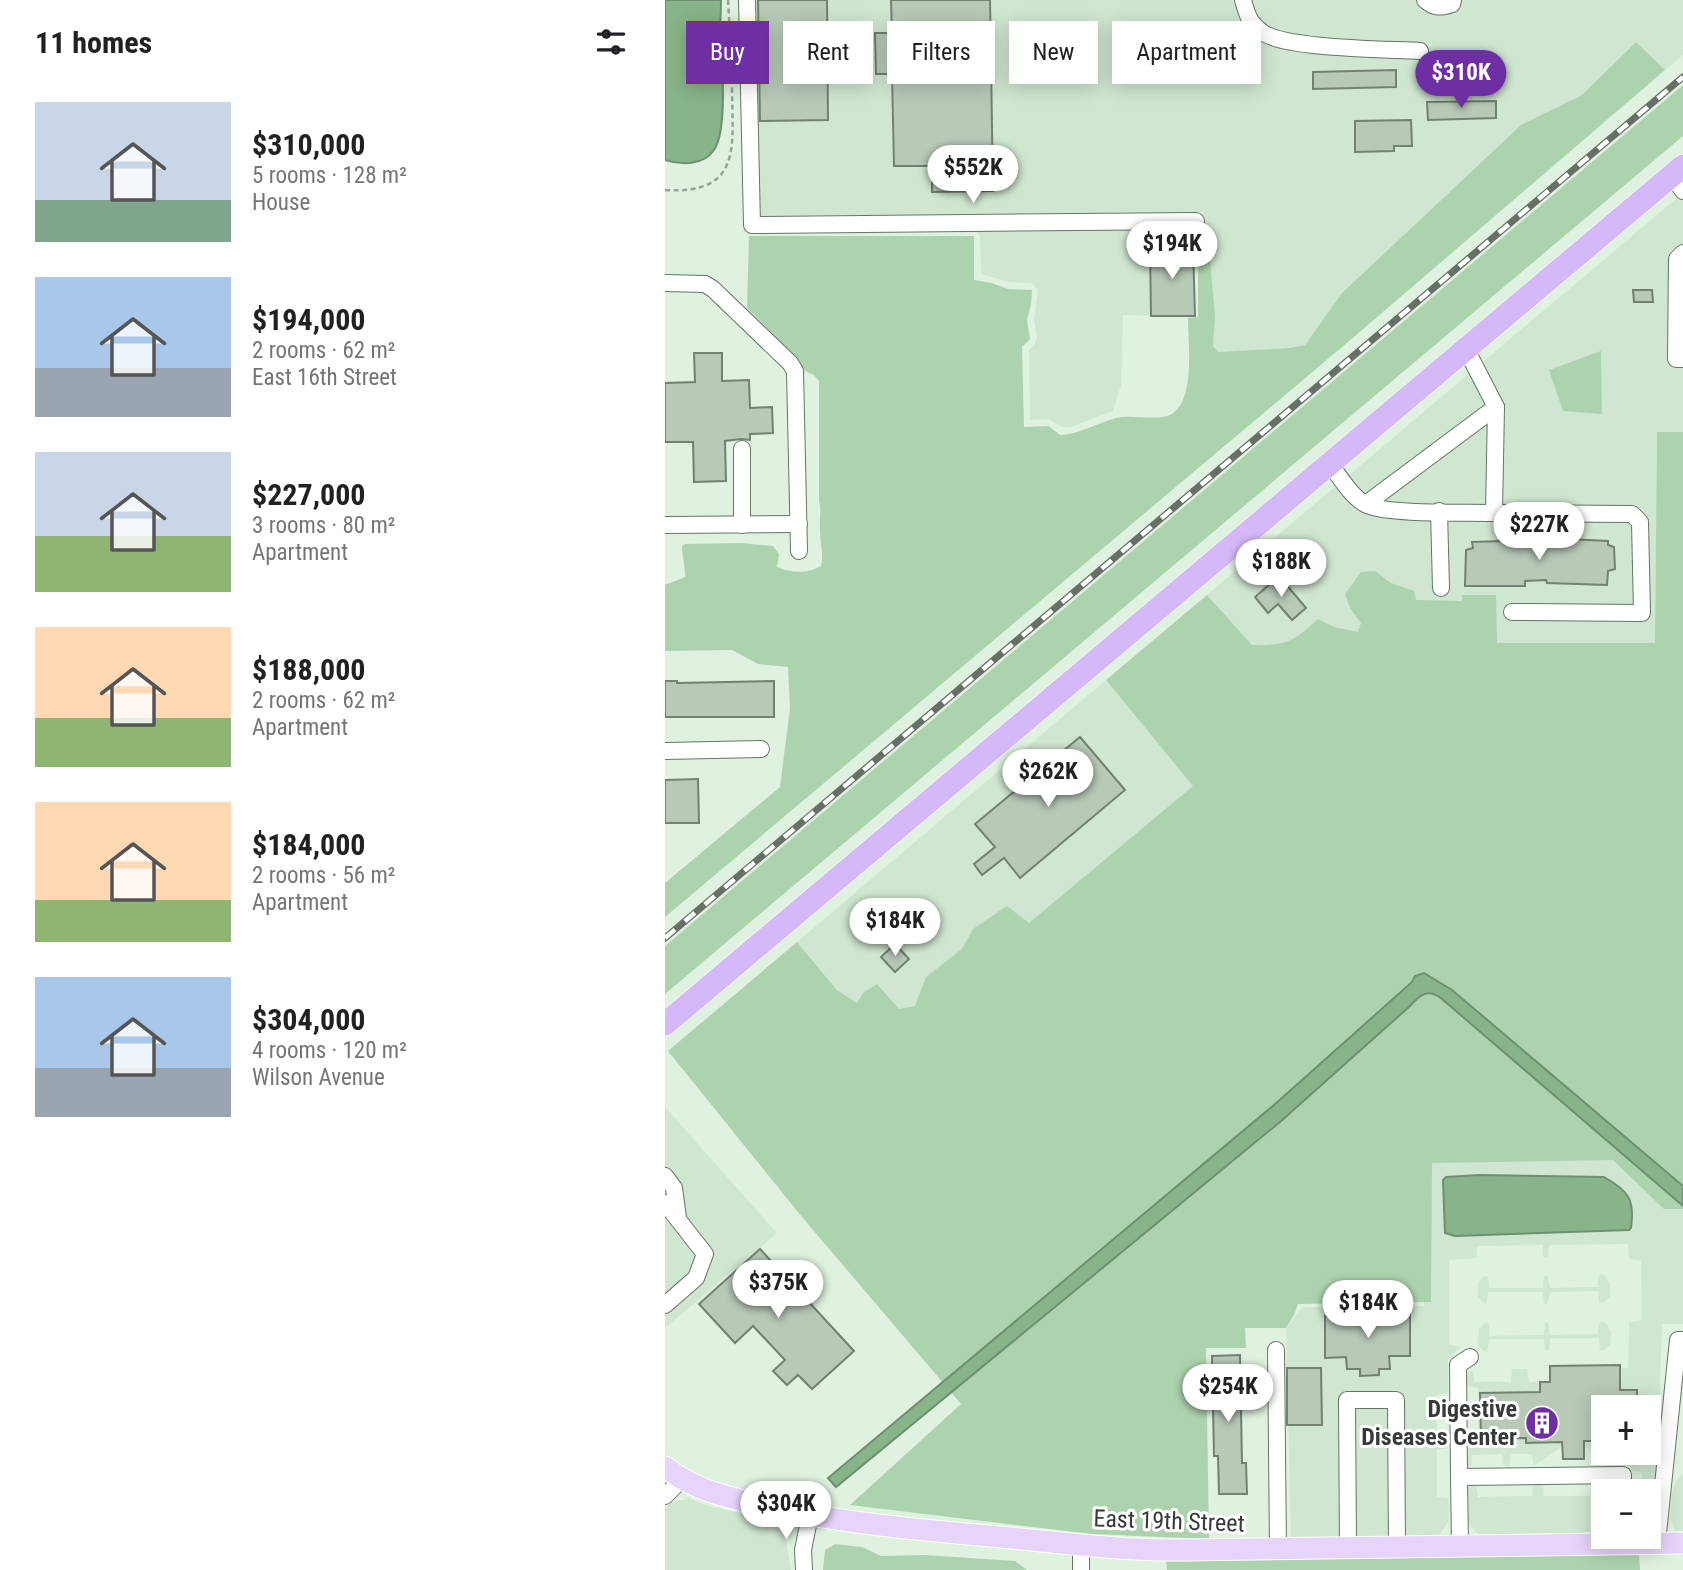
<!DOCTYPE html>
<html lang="en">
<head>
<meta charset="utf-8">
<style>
  :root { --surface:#fff; --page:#f6f6f6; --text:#202124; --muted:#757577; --accent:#6f2fa4 }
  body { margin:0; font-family:"Roboto Condensed",sans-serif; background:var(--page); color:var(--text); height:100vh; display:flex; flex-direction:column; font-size:26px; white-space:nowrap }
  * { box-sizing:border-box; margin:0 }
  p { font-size:23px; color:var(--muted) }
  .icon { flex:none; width:38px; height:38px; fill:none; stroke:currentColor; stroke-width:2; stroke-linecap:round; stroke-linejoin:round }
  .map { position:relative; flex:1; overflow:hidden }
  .panel { display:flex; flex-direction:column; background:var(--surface); width:665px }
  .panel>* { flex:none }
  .banner { position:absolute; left:21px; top:21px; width:665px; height:63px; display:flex; gap:14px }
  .tools { position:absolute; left:926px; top:1395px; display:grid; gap:14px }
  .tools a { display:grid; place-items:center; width:70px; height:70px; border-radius:0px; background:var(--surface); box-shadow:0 4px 18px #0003; font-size:35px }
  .price { position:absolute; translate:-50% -60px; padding:0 16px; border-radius:24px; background:#fff; color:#222; font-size:23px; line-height:46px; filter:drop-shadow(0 2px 4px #0008) }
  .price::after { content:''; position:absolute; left:50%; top:42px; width:21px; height:16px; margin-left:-10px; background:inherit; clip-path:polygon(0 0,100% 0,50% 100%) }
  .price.on { background:var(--accent); color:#fff }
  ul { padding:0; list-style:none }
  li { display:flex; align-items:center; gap:21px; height:175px; padding:0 35px }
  li span { display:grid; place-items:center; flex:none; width:196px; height:140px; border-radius:0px; color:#555 }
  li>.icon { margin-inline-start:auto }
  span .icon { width:84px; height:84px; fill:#fffc; stroke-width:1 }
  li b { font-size:30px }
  h2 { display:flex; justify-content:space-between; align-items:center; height:84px; padding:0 35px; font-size:30px }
  .chip { padding:0 24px; border-radius:0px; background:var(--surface); box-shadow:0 4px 18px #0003; font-size:24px; line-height:63px }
  .chip.on { background:var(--accent); color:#fff }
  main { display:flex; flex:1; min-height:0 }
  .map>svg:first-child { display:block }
</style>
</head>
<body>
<main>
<section class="panel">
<h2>11 homes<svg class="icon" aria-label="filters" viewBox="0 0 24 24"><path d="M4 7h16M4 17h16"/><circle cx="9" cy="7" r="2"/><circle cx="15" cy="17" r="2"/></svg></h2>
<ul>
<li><span style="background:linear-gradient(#c9d6e8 70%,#7fa58c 0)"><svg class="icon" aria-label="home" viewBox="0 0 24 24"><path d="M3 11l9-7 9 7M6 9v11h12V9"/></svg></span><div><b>$310,000</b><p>5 rooms · 128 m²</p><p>House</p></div></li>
<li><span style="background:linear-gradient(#a9c7e8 65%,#9aa5b1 0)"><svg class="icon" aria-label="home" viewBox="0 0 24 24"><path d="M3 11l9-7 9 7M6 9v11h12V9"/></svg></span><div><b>$194,000</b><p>2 rooms · 62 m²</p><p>East 16th Street</p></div></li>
<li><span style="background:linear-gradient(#c9d6e8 60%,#8fb573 0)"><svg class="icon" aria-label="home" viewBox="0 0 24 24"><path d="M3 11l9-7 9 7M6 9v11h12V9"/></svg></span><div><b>$227,000</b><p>3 rooms · 80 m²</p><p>Apartment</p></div></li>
<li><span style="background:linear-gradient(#ffd9b3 65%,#8fb573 0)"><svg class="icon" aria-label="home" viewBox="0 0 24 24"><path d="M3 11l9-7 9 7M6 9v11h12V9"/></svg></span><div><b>$188,000</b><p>2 rooms · 62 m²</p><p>Apartment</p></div></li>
<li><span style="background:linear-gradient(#ffd9b3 70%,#8fb573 0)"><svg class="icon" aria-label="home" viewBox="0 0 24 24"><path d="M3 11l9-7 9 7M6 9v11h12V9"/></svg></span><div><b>$184,000</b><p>2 rooms · 56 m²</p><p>Apartment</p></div></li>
<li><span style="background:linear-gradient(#a9c7e8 65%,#9aa5b1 0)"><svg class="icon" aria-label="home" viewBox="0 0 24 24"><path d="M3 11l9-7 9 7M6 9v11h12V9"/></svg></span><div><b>$304,000</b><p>4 rooms · 120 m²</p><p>Wilson Avenue</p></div></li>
</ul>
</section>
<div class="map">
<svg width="1018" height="1570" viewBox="0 0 1018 1570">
  <rect width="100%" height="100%" fill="#dff1df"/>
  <!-- built -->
  <g fill="#cfe6d0" fill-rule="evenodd">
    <polygon points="90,0 1018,0 1018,55 1000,70 971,42 917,95 856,125 677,293 641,345 625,348 553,352 548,346 550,316 542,229 538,229 538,212 94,216"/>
    <polygon points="1018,193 1018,432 992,432 990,643 832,643 590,648 542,595"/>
    <polygon points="532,229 527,236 526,311 518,316 458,315 456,385 448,411 405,427 397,427 384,419 365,420 364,350 370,344 372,337 369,320 373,290 367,283 344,282 316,274 315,236 311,231"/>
    <polygon points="441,680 538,797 231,1059 132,942"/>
    <polygon points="0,1107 112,1233 0,1328"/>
    <path d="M 985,1130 L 1018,1206 L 1018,1324 L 997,1324 L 991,1501 L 987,1525 L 984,1530 L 984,1491 L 978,1491 L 977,1472 L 966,1470 L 965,1453 L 947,1453 L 947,1463 L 944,1465 L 931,1453 L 921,1447 L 896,1447 L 869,1466 L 867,1454 L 846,1454 L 844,1467 L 838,1465 L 837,1454 L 807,1455 L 806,1466 L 803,1467 L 801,1464 L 802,1448 L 814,1447 L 813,1388 L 801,1386 L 801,1376 L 804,1371 L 808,1371 L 809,1382 L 846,1382 L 847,1369 L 862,1369 L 864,1382 L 888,1382 L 915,1369 L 963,1368 L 964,1323 L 977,1320 L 976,1261 L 964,1259 L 963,1244 L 884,1245 L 883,1256 L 881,1258 L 878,1256 L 878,1245 L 812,1246 L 811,1258 L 784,1260 L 784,1345 L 796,1346 L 783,1360 L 783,1393 L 771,1395 L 772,1442 L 780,1442 L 784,1445 L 781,1449 L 772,1449 L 772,1497 L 782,1498 L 784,1500 L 783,1522 L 774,1535 L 813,1534 L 805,1526 L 801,1514 L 802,1490 L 807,1485 L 811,1484 L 813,1497 L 867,1496 L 868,1484 L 878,1484 L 879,1496 L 938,1496 L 938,1532 L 763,1536 L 626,1537 L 621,1328 L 638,1307 L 759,1306 L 759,1134 ZM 938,1407 L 984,1407 L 984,1452 L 938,1452 Z"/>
    <polygon points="936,1274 941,1276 945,1284 945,1297 937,1304 934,1302 933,1291 885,1292 882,1305 879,1303 878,1292 823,1292 821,1305 813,1297 813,1282 819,1276 823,1277 824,1288 878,1288 879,1276 882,1275 885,1288 933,1287 933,1276"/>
    <polygon points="937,1321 942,1324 946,1332 945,1345 938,1351 935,1350 934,1338 885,1338 884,1351 880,1350 879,1339 824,1339 822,1352 816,1349 813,1344 814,1328 821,1322 824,1325 824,1336 879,1335 880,1323 883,1322 885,1335 933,1334 934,1324"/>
    <polygon points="1018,1473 1018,1531 984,1531 1011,1531 1005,1519 1007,1493 1012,1480"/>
    <polygon points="18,1496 43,1506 96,1518 113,1526 120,1534 126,1570 0,1570 0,1508 7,1502 23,1499"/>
  </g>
  <!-- green -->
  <g fill="#add3ae">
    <path d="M 971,42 L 1000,70 L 683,342 L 0,917 L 0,883 L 115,787 L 125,708 L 123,667 L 93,664 L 67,650 L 0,651 L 0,585 L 20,577 C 21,572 17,555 17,546 L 20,544 L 76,543 L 108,546 L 114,554 L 112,567 C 126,573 143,574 156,566 C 159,553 155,543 155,530 C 154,520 157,511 154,501 L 154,381 L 149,375 L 138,370 L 133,359 L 82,308 L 84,236 L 309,236 L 309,280 L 327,283 L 343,289 L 367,290 L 366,304 L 362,320 L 365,339 L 357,347 L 359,427 L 384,426 L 395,435 C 415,434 432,423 451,418 C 466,414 493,421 505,415 C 531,402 523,343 523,318 L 533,317 L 533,236 L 543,236 L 550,316 L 548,346 L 553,352 L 625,348 L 640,345 L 677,293 L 856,125 L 917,95 Z"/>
    <polygon points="1018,85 1018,136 0,994 0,946"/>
    <polygon points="936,351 937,414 898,411 884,370"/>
    <path d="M 992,432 L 1018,432 L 1018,1209 L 999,1209 L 948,1160 L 767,1163 L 766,1302 L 633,1304 L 629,1315 L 621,1328 L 580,1328 L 581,1348 L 541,1348 L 544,1539 L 427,1534 L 185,1505 L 296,1404 L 132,1211 L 3,1051 L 132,942 L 172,990 L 192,1003 L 198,993 L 212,984 L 234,1009 L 250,1006 L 261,977 L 297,949 L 308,929 L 342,906 L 364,923 L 528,786 L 441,680 L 542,595 L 587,645 C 621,646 628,642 653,619 L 669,627 L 693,632 L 696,623 L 685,608 L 680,594 L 696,572 L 710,571 L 726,583 L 749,591 L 751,600 L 797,601 L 797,595 L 831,595 L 832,643 L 990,643 Z"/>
    <polygon points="170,1544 197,1547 216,1556 259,1555 350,1561 362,1570 158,1570 160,1550"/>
    <polygon points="974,1554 975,1570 502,1570 501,1561"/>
  </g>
  <!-- water -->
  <g fill="#88b489" stroke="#6f9070" stroke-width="2">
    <path d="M 0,0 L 56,0 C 56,11 55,22 55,32 C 57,58 63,130 49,150 C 38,166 16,165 0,160 Z"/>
    <path d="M 759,973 L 787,990 L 1018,1186 L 1018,1206 L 777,999 C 763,988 756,994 745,1006 L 615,1122 L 171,1487 L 163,1478 L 609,1105 L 747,982 L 750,976 Z"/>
    <path d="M 815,1175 L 939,1177 C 964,1191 970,1200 966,1228 L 964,1230 L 790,1236 L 780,1233 L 778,1180 L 781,1177 Z"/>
  </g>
  <!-- building -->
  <g fill="#b8c9b8" stroke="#718172" stroke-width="2">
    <polygon points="93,0 162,0 163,120 95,121"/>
    <polygon points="226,0 325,0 328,191 267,192 267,166 229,166 227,74 211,74 210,33 227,33"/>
    <polygon points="731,70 731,87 648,89 648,72"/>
    <polygon points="831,101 831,118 763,120 762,102"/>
    <polygon points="746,120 747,146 729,146 729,151 690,152 690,121"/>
    <polygon points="528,246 530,316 486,316 485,247"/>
    <polygon points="968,290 987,290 988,302 969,302"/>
    <polygon points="29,353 57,353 57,381 84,380 85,408 107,407 108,433 85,434 85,440 76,439 60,441 61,481 29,482 28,442 0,442 0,383 30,382"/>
    <polygon points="903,539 943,541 943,545 949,547 950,569 943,571 942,585 882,583 881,580 860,581 860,586 800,586 801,550 808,548 807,542"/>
    <polygon points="614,576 641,608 627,620 613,604 603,613 590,597"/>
    <polygon points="0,681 12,681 12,683 109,681 109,717 0,717"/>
    <polygon points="415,737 460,790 355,878 339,858 317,875 309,864 330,847 310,824"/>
    <polygon points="33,779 34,823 0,823 0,780"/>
    <polygon points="230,944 244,959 230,972 216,957"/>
    <polygon points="95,1249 189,1351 147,1389 133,1375 122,1385 108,1371 120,1360 88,1326 70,1343 34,1304"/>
    <polygon points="745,1314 745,1356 724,1356 725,1369 714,1369 714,1375 695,1376 695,1369 682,1369 681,1357 660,1358 660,1316"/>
    <polygon points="575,1355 577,1463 581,1463 582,1494 554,1494 553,1456 549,1456 547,1356"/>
    <polygon points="955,1365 955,1390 972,1390 972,1407 938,1407 938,1441 919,1441 919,1459 898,1459 897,1442 861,1443 861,1438 816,1439 815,1393 875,1392 875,1382 885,1382 885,1366"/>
    <polygon points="622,1368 656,1368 657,1425 622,1425"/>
  </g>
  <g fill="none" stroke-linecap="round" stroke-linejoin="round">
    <!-- minor casing -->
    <g stroke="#657566" stroke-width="18">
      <g id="minor">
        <polyline points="82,0 87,225 531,221"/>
        <path d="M 578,0 C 582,14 584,23 597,32 C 619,49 722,49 755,51"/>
        <path d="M 760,0 C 769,8 776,8 787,4 L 788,0"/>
        <polyline points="1007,176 1018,191"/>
        <polyline points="1018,253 1012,259 1011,359 1018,359"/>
        <polyline points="0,283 40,284 48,289 125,363 130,371 134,551"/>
        <path d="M 665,464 C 675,477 687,498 702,505 C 725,515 801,512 829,513 L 831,407 L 801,349"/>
        <polyline points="701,504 831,407"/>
        <polyline points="774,511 776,588"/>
        <polyline points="829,513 967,514 975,522 977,613 847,612"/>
        <polyline points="0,525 134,524"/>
        <polyline points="77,525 77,449"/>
        <polyline points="0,751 96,749"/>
        <polyline points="0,1176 9,1188 13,1218"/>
        <polyline points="0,1203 40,1254 31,1278 0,1305"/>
        <polyline points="611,1350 613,1549"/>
        <polyline points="794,1477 793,1365 805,1357"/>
        <polyline points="0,1496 17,1479"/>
        <polyline points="992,1543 1013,1340 1018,1340"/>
        <polyline points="795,1546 794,1477 958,1475 958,1491"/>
        <polyline points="683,1548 682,1400 731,1400 732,1547"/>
        <polyline points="139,1570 138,1550 145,1515"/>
        <polyline points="416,1570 416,1545"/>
      </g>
    </g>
    <!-- major casing -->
    <g stroke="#fff" stroke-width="23">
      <path id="major" d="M 0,1467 C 27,1489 60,1497 93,1504 C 173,1523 255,1530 336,1537 C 398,1543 461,1551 523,1550 L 1018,1543"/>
    </g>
    <!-- highway casing -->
    <g stroke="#fff" stroke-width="24">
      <polyline id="highway" points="0,1024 1018,166"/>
    </g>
    <!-- path -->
    <g stroke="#96a396" stroke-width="2.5" stroke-dasharray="5 3.5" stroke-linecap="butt">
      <polyline points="63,0 67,70"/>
      <path d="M 0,190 C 79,195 67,144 67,87"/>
    </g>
    <!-- minor -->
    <use href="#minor" stroke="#fff" stroke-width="16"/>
    <!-- major -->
    <use href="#major" stroke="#e6d4fa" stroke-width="21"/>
    <!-- highway -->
    <use href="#highway" stroke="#d5b8f7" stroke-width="23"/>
    <!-- rail casing -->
    <g stroke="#667066" stroke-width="7">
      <polyline id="rail" points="0,938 1018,77"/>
    </g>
    <!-- rail -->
    <use href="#rail" stroke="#fff" stroke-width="4.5" stroke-dasharray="13" stroke-linecap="butt"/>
  </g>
  <!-- icons -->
  <defs>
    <g id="building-disc" transform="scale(1.75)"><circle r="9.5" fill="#6f2fa4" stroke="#fff"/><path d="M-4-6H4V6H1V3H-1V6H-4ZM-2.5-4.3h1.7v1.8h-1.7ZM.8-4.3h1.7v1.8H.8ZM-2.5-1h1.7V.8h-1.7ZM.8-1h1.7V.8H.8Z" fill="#fff"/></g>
  </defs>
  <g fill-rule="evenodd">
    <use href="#building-disc" x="877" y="1423"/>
  </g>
  <g text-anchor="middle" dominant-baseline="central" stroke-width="6" stroke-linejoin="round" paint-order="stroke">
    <!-- poi labels -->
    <g font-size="24" font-weight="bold" fill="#353c35" stroke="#fff" text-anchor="end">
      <text x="852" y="1409">Digestive<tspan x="852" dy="28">Diseases Center</tspan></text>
    </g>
    <!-- street labels -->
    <g font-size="24" fill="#353c35" stroke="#fff">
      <text transform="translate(504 1521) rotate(2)">East 19th Street</text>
    </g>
  </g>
</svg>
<div class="tools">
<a>+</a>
<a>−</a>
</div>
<b class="price on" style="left:796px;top:110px">$310K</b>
<b class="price" style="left:308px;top:205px">$552K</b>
<b class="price" style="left:507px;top:281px">$194K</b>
<b class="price" style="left:874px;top:562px">$227K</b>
<b class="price" style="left:616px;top:599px">$188K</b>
<b class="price" style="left:383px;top:809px">$262K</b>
<b class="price" style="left:230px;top:958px">$184K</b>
<b class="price" style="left:113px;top:1320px">$375K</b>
<b class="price" style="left:703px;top:1340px">$184K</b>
<b class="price" style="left:563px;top:1424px">$254K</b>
<b class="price" style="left:121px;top:1541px">$304K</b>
<div class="banner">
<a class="chip on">Buy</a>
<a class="chip">Rent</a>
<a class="chip">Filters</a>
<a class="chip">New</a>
<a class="chip">Apartment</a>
</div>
</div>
</main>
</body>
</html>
